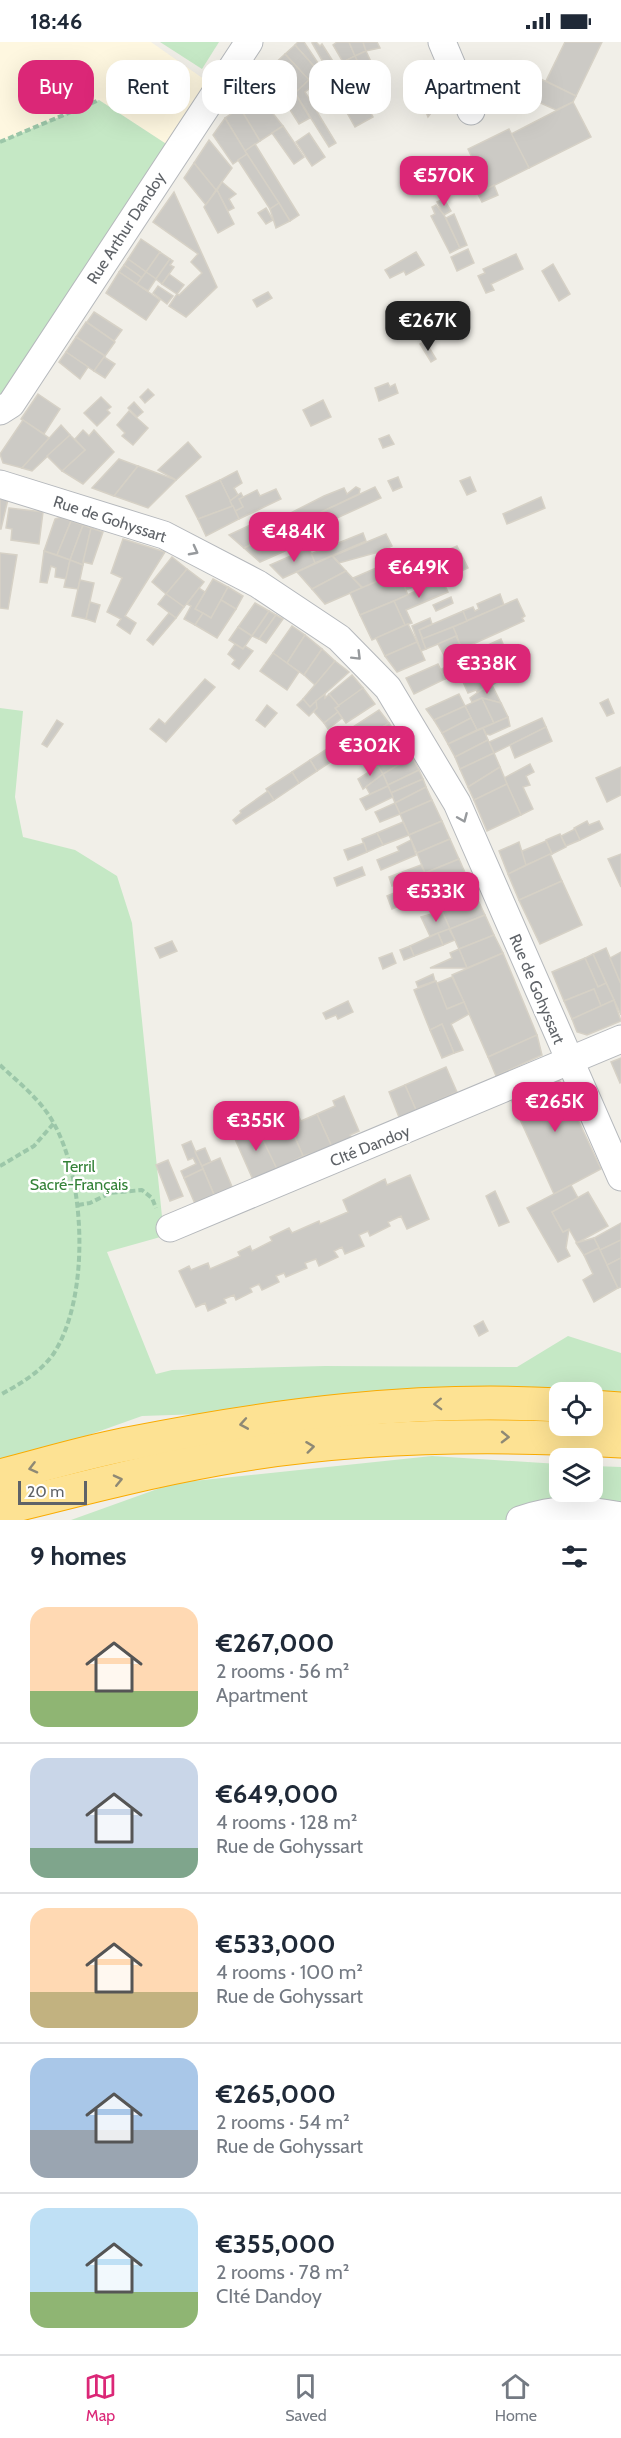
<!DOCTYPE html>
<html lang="en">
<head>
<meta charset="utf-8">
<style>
  :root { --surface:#fff; --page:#f2f2f3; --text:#1f2937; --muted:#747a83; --line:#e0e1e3; --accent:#db2777 }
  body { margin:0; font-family:Cabin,sans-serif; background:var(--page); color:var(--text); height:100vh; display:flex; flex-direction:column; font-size:22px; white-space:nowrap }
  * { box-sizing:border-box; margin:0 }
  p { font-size:20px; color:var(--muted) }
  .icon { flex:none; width:33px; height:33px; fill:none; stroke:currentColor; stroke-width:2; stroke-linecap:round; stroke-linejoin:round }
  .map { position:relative; height:1478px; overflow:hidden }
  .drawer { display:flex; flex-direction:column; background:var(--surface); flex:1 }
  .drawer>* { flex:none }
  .guide { position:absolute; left:18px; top:18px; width:585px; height:54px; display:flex; gap:12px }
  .controls { position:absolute; left:549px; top:1340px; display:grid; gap:12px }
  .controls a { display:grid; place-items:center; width:54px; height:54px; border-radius:12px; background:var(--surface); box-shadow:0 6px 24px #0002; font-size:30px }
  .scale { position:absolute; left:18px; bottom:15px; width:69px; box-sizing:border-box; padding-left:6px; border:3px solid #5f6368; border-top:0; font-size:16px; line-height:21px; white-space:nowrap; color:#5f6368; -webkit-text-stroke:4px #fff; paint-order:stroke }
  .price { position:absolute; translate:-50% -51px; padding:0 14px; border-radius:12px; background:var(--accent); color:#fff; font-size:20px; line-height:39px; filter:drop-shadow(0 2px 3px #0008) }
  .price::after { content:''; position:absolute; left:50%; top:36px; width:18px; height:14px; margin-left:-9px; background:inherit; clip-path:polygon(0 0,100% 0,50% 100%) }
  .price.selected { background:#222; color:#fff }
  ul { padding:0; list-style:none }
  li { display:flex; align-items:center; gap:18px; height:150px; padding:0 30px }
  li+li { border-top:2px solid var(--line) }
  li span { display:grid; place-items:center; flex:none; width:168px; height:120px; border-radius:18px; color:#555 }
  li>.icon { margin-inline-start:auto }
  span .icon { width:72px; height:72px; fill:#fffc; stroke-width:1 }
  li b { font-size:26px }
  h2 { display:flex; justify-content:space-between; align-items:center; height:72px; padding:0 30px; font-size:26px }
  .chip { padding:0 21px; border-radius:18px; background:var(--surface); box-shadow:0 6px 24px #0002; font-size:21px; line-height:54px }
  .chip.selected { background:var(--accent); color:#fff }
  .status { display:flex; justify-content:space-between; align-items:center; height:42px; padding:0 30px; background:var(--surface); direction:ltr }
  .status svg { height:16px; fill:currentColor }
  .tab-bar { display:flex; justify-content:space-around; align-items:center; height:84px; border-top:2px solid var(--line); background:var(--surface); font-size:16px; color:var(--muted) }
  .tab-bar a { display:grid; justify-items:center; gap:3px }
  .tab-bar .selected { color:var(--accent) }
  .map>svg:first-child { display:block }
</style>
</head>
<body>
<div class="status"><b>18:46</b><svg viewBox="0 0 49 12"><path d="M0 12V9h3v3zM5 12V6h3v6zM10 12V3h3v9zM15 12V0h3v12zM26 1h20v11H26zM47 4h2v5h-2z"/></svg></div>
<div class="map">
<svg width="621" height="1478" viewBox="0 0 621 1478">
  <rect width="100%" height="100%" fill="#f1efe8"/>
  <!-- commercial -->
  <polygon fill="#fef7e0" points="0,0 151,0 218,47 177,109 99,58 0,100"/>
  <!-- green -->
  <g fill="#c5e8c5">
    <polygon points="160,0 219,0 202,27"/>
    <polygon points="99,58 177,109 0,364 0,100"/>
    <polygon points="0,666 23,669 15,755 23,795 75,808 117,834 132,881 164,1194 107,1210 156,1332 172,1328 325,1324 517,1325 568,1294 621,1311 621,1354 560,1350 499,1362 142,1374 55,1405 0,1419"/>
    <polygon points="432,1414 559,1422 560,1449 592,1449 593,1424 621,1425 621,1474 531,1478 71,1478 174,1441"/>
  </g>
  <!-- building -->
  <g fill="#cccac5" stroke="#d6d1c6" stroke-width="1.5">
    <polygon points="298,0 304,0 324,30 321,32 295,3"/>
    <polygon points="316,0 320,4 322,2 341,32 334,39 312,1"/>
    <polygon points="337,0 349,0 355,14 343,20 333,3"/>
    <polygon points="349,0 363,0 366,9 355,14"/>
    <polygon points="363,0 377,0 380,6 366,9"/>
    <polygon points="565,0 602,0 576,54 546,39"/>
    <polygon points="295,3 318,29 309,38 285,12"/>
    <polygon points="366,9 385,50 373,55 355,14"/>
    <polygon points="285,12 309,38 295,51 271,25"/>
    <polygon points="355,14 373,55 370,58 353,26 349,28 343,20"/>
    <polygon points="271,25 295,51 280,64 257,38"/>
    <polygon points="516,25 576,54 573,60 556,68 507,46"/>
    <polygon points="318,29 324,37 313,44 309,38"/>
    <polygon points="442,32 449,47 428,75 424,65 441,43 437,35"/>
    <polygon points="309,38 313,44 305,50 336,101 329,105 295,51"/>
    <polygon points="342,41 352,60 356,58 360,65 366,62 373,75 355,85 336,51 337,44"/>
    <polygon points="295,51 310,76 299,82 285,60"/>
    <polygon points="259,54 283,84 260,99 240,66"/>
    <polygon points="573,60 591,95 529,126 511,92"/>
    <polygon points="240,66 260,99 245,109 225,76"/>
    <polygon points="225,76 247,112 233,122 213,93"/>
    <polygon points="283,84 304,115 294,122 272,91"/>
    <polygon points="509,87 529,126 487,147 468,107"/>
    <polygon points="309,91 325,115 312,124 296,100"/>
    <polygon points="209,98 232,126 216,148 194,121"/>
    <polygon points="255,102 299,173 290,179 245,109"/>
    <polygon points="247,112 279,161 270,167 238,118"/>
    <polygon points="473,118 487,147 494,143 498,153 482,160 463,123"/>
    <polygon points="194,121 216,148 206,163 184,136"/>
    <polygon points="222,140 236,152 229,157 234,166 228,169 217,148"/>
    <polygon points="217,148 234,182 218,191 204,165"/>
    <polygon points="174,150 217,245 186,275 169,264 177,252 179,253 202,231 191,220 198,212 153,180"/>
    <polygon points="444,157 451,169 444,173 438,168 440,166 437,160"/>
    <polygon points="279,161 290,179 276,186 270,167"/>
    <polygon points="436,163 444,173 460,206 450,211 431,174 435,172 432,165"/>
    <polygon points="266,166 273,178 266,182 258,171"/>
    <polygon points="454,172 467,203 460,206 446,176"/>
    <polygon points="141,197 160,210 146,230 128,217"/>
    <polygon points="468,207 474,221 457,229 451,215"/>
    <polygon points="160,210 170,217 156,237 146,230"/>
    <polygon points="416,210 424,223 406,233 404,229 390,236 385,228"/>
    <polygon points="516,212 523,227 491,242 494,248 486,251 478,234 485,231 483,227"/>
    <polygon points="128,217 146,230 142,236 124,223"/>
    <polygon points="170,217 173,219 170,223 174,225 162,242 156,237"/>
    <polygon points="553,222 570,252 559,259 542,229"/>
    <polygon points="124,223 142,236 137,242 119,230"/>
    <polygon points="119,230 160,258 146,278 106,251"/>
    <polygon points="146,230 156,237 148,249 137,242"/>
    <polygon points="169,232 184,243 177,252 162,242"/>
    <polygon points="158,244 173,254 167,262 153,251"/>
    <polygon points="268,250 272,256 257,265 253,258"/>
    <polygon points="94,270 122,288 114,299 87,280"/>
    <polygon points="86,280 115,300 105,314 76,295"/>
    <polygon points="76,295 105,314 94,329 66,310"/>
    <polygon points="425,299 436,317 431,320 420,302"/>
    <polygon points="66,310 88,325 80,337 59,320"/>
    <polygon points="104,315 115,322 105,336 94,329"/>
    <polygon points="388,341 390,345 395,342 398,351 379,359 375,346"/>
    <polygon points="148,347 154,353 145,361 140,355"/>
    <polygon points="38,352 60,367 44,392 21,377"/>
    <polygon points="101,355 111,365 107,368 110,371 97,384 84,371"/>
    <polygon points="323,358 331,375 311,384 303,368"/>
    <polygon points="134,360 143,370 137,375 128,366"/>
    <polygon points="129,369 148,386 133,403 122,394 125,391 117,383"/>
    <polygon points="23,378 49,396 22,426 3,421 0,412"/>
    <polygon points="61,383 70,393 32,429 22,426"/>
    <polygon points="83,388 89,394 94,388 114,410 83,442 62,429 85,408 75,397"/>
    <polygon points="70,393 85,408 62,429 47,414"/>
    <polygon points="389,393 394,402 383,406 379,397"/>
    <polygon points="188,400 201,415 176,438 158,428"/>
    <polygon points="119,417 138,424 114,454 92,446"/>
    <polygon points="138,424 176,438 148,466 114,454"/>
    <polygon points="237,429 242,441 234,446 238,453 230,459 220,438"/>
    <polygon points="398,435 402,445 393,449 388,439"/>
    <polygon points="470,435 476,449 467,453 460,439"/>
    <polygon points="220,438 233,464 198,477 186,454"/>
    <polygon points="356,445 360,447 359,452 279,490 272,493 267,483 324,454 344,446 347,452"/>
    <polygon points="375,445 381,456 284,500 279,490"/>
    <polygon points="276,447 281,457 239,477 235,469 243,465 239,457 257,448 260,454"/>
    <polygon points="0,451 9,453 1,487 0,487"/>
    <polygon points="241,451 243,455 239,457 243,465 235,469 230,459"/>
    <polygon points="541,455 545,466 507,482 503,472"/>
    <polygon points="233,464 239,477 206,494 198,477"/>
    <polygon points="9,466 43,470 39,502 11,498 12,487 6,486"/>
    <polygon points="61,475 71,479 57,513 44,509 55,477"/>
    <polygon points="263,477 272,493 244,506 229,493"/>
    <polygon points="71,479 83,483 70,518 57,513"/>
    <polygon points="83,483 91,486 83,523 70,518"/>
    <polygon points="91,486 103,490 92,522 83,520"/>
    <polygon points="279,490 287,508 260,520 244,506"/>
    <polygon points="363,491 366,499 315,521 311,512"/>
    <polygon points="386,492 392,504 382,509 339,521 333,514"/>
    <polygon points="123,497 165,510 125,574 136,581 130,592 117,583 121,577 107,570 122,536 111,531"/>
    <polygon points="457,504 468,526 446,536 444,532 406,548 398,530"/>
    <polygon points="309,506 315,521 305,526 283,536 270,523"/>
    <polygon points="44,509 70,518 66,537 55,535 56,526 51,524 47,541 40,540"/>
    <polygon points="0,511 17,513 8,567 0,566"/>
    <polygon points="332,514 346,529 312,547 297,530"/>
    <polygon points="172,515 187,527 166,552 152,540"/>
    <polygon points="397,517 402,529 363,546 353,536"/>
    <polygon points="70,518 83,523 78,547 64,545"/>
    <polygon points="187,527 204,540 184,565 166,552"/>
    <polygon points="346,529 362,546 325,562 312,547"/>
    <polygon points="398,530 408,553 360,573 350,551"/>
    <polygon points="213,537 228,545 211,576 195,567"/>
    <polygon points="442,537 448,550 406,568 412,581 405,583 394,559"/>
    <polygon points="80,538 94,541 86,577 72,574"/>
    <polygon points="228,545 243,554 236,567 221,558"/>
    <polygon points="199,546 205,550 195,567 203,571 195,583 184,577 191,564 187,562"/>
    <polygon points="166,552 184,565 176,576 158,562"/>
    <polygon points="500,552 504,563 466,579 463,569 473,565 475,569 479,567 477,562"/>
    <polygon points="451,555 453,561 436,569 433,563"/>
    <polygon points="517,557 525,574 522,576 524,579 462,607 453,585"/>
    <polygon points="221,558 236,567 217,596 195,583 203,571 211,576"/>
    <polygon points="394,559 405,583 372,598 360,573"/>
    <polygon points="90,560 100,563 95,580 86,577"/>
    <polygon points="255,561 269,569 252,594 238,585"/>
    <polygon points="269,569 276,573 259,597 252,594"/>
    <polygon points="463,569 467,579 423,597 419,588"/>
    <polygon points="169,571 176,576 153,603 147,598"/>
    <polygon points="276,573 283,577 266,601 259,597"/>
    <polygon points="430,576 432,582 419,588 426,607 421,609 412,584"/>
    <polygon points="408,582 417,600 385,614 376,596"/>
    <polygon points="292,584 305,593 287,621 273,611"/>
    <polygon points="238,585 252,594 243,607 229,598"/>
    <polygon points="453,585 457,594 426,607 422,597"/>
    <polygon points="305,593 322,607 304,633 287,621"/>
    <polygon points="456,594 462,607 445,615 438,602"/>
    <polygon points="501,597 506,609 480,621 475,609"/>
    <polygon points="417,600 425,618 397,630 385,614"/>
    <polygon points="235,602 243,607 245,604 253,609 239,627 232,622 235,618 228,612"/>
    <polygon points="322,607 335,619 315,643 304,633"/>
    <polygon points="511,607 516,617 500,625 496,615"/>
    <polygon points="475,609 480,621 445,637 440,628"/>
    <polygon points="273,611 299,630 287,648 260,629"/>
    <polygon points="496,615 505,635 478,652 476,648 468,651 459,631"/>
    <polygon points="335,619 349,630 310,665 303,657"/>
    <polygon points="438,622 445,637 414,652 406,636"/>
    <polygon points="352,633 363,646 339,664 329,652"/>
    <polygon points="205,637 215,645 166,700 150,687 159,677 165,682"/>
    <polygon points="491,641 501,661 482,656 472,660 470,656"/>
    <polygon points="363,646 375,662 346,681 335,666"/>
    <polygon points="325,652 325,656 329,652 339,664 335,666 338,670 324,681 314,670 316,659"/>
    <polygon points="459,652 465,664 434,678 426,667"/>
    <polygon points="482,656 494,681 477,688 465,664"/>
    <polygon points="482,656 501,661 508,675 494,681"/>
    <polygon points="303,657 310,665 316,659 317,666 309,674 297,663"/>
    <polygon points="608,657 614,671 607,674 600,661"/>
    <polygon points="267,663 277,671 265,685 256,678"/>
    <polygon points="465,664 471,676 442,691 434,678"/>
    <polygon points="379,668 389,681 362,698 353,685"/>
    <polygon points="338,670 342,676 328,687 324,681"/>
    <polygon points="508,675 510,684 490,693 486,692 483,686"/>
    <polygon points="471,676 477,688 448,702 442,691"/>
    <polygon points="542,676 546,685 494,711 489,700"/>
    <polygon points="57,678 63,682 47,705 42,702"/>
    <polygon points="389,681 399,696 373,713 362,698"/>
    <polygon points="546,685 552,699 515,716 510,703"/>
    <polygon points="483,686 488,698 455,715 448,702"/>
    <polygon points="355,687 362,698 349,708 341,697"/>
    <polygon points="342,698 349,708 338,715 330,705"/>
    <polygon points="362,698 370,709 358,717 351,706"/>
    <polygon points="488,698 494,711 460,727 455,715"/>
    <polygon points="403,701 412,715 383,732 374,719"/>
    <polygon points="330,705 338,715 317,729 310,718"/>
    <polygon points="351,706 358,717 350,722 344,712"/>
    <polygon points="494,711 500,725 468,745 460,727"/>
    <polygon points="412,715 419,728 388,743 383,732"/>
    <polygon points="310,718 317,729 299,741 292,730"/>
    <polygon points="530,722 534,730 526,734 530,743 523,745 533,767 521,773 504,736"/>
    <polygon points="378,724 383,732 363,747 358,737"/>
    <polygon points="500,725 507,742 474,758 468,745"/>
    <polygon points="621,725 621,753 607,760 596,736"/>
    <polygon points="419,728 423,737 391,751 388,743"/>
    <polygon points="292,730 299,741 274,758 266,747"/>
    <polygon points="383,732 388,744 370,752 366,745"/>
    <polygon points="423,737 426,745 395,761 391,751"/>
    <polygon points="507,742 521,773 487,789 474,758"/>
    <polygon points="388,744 393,755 366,768 360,757"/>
    <polygon points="426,745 432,758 400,772 395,761"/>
    <polygon points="268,749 274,758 236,782 233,778 241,771 240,769"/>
    <polygon points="432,758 442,779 409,793 400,772"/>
    <polygon points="395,761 400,772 380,780 375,770"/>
    <polygon points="442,779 450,797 417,811 409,793"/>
    <polygon points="587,779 589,783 599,779 603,787 580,798 574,786"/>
    <polygon points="403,780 409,793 383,803 377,791"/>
    <polygon points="575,787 580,798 566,804 561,794"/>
    <polygon points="377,791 383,803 367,810 362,797"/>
    <polygon points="560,792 566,805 552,812 546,798"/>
    <polygon points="450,797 459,817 425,831 417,811"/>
    <polygon points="411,798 416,813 381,828 377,818 399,809 397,805"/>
    <polygon points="546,799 552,812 526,823 520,810"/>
    <polygon points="519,800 526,823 508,832 499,809"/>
    <polygon points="364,801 367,810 348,818 344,808"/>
    <polygon points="550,812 562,839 519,858 508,832"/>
    <polygon points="621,812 621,845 608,817"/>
    <polygon points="459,817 467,835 433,849 425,831"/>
    <polygon points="421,823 425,831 392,844 389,835"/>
    <polygon points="362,825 365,833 337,844 334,836"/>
    <polygon points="425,831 434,852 408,860 404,847 415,840 413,836"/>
    <polygon points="467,835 476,854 442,869 433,849"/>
    <polygon points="562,839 582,883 540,902 519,858"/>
    <polygon points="404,847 408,860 392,867 387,854"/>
    <polygon points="476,854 485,873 450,887 442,869"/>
    <polygon points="442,869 450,887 430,894 421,875"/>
    <polygon points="485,873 494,893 459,907 450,887"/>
    <polygon points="449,887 455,898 443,903 438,891"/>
    <polygon points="438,891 443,903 414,914 410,904"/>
    <polygon points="494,893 503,911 467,926 459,907"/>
    <polygon points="172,899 177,909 160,916 155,906"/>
    <polygon points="410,904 414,914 404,918 400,908"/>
    <polygon points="606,906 621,942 621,973 593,912"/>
    <polygon points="459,907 467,926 430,926 452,916 450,911"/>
    <polygon points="621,910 621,942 610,916"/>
    <polygon points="392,911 396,921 383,927 379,916"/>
    <polygon points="503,911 537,993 488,1015 452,933"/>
    <polygon points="593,912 606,941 598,945 585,916"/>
    <polygon points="585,916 598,945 606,941 614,958 601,964 594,947 564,959 552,930"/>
    <polygon points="433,932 435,939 418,945 416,940"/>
    <polygon points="452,935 464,960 447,967 435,942"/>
    <polygon points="436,939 447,967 464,960 469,972 451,982 463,1008 454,1011 442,982 430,988 414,948"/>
    <polygon points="594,947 601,964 572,977 564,959"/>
    <polygon points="614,958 621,979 587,993 577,990 572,977"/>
    <polygon points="348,959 353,970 338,977 336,973 326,977 323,971"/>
    <polygon points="442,982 454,1011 442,1016 430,988"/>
    <polygon points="537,993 542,1013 496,1034 488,1015"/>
    <polygon points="621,1016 621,1040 620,1041 611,1020"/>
    <polygon points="446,1025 457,1050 416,1068 405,1043"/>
    <polygon points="556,1031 601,1127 554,1152 509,1053"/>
    <polygon points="405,1043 416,1068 399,1075 389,1050"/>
    <polygon points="344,1054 359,1089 350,1093 352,1096 332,1105 317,1072 335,1064 333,1059"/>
    <polygon points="317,1072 332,1105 303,1114 287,1077 298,1073 301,1079"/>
    <polygon points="254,1076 278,1129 254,1140 235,1097 248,1092 243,1080"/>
    <polygon points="287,1077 303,1114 295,1118 296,1122 278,1129 262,1096 279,1089 276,1082"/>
    <polygon points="191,1099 203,1127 184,1136 181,1129 196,1122 193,1116 188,1118 182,1103"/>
    <polygon points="205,1106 211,1120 202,1124 195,1110"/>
    <polygon points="220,1116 233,1147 215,1155 202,1124"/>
    <polygon points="168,1118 183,1154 170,1159 156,1123"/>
    <polygon points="203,1127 215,1155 196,1164 184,1136"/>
    <polygon points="410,1133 429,1177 407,1187 401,1174 388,1180 390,1184 370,1194 368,1189 359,1193 364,1204 345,1212 342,1205 334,1209 338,1215 319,1224 316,1217 305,1221 307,1226 286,1235 284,1231 276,1234 279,1240 262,1248 259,1242 250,1246 252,1250 236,1258 234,1253 224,1257 226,1261 208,1269 205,1261 196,1265 179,1229 189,1224 191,1228 208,1221 210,1227 240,1214 238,1210 250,1204 252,1209 272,1199 270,1195 289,1186 292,1191 319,1179 320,1182 348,1170 343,1158 385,1137 387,1143"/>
    <polygon points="571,1143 578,1156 552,1170 563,1190 569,1187 566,1206 570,1214 558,1220 527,1166"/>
    <polygon points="495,1149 509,1180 499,1184 486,1154"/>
    <polygon points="588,1150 608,1184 577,1201 569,1187 563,1190 552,1170"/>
    <polygon points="621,1181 621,1198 600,1208 594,1196"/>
    <polygon points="594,1196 599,1206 584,1213 576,1201"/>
    <polygon points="621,1198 621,1216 607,1223 600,1208"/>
    <polygon points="599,1206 618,1246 594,1260 583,1238 593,1232 584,1213"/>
    <polygon points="621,1216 621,1245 618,1246 607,1223"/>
    <polygon points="483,1279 488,1289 479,1294 474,1284"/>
  </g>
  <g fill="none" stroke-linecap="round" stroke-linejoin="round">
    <!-- minor casing -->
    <g stroke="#b5b8bc" stroke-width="29">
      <g id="minor">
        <polyline points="442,0 471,69"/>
        <polyline points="0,369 11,362 249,0"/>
        <polyline points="0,442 164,493 258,542 339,596 388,646 457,761 621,1135"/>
        <polyline points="170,1186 621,997"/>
        <path d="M 520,1478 C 557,1465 583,1467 621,1474"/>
      </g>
    </g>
    <!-- highway casing -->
    <g stroke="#f9ab00" stroke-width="35">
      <g id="highway">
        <polyline points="592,1365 621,1367"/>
        <path d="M 0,1434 C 44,1423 88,1409 133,1401 C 274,1373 416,1355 560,1363"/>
        <path d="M 0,1467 C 72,1449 144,1430 217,1417 C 349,1393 487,1391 621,1399"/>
      </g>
    </g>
    <!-- path -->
    <g stroke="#9cc7a9" stroke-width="4" stroke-dasharray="6 3" stroke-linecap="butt">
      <polyline points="0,100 99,58"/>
      <path d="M 0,1023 C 19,1041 40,1057 53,1080 C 86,1137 90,1255 54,1311 C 41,1330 20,1342 0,1353"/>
      <polyline points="0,1124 34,1104 54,1081"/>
      <polyline points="78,1163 90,1161 110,1151 142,1148 152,1156 156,1166"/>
    </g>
    <!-- minor -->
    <use href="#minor" stroke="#fff" stroke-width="27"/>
    <!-- highway -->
    <use href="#highway" stroke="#fde293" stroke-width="33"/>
  </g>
  <!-- one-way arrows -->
  <defs><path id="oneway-chevron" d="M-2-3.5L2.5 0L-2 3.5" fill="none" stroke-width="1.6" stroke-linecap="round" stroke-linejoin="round" transform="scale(1.5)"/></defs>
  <g stroke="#979a9d">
    <use href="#oneway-chevron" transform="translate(194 509) rotate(28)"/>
    <use href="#oneway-chevron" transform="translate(357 614) rotate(45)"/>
    <use href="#oneway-chevron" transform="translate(463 776) rotate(67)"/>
  </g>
  <g stroke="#8e8975">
    <use href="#oneway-chevron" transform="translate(438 1362) rotate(178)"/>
    <use href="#oneway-chevron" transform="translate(244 1382) rotate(170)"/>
    <use href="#oneway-chevron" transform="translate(505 1395) rotate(1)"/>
    <use href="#oneway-chevron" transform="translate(310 1405) rotate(-7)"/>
    <use href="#oneway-chevron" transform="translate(33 1426) rotate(166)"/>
    <use href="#oneway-chevron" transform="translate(118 1438) rotate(-13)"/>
  </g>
  <g text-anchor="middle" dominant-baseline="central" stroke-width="5" stroke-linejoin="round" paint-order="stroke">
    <!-- street labels -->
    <g font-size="16" fill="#5f6368" stroke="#fff">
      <text transform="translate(126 186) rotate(-57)">Rue Arthur Dandoy</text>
      <text transform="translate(110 477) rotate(18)">Rue de Gohyssart</text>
      <text transform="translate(537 947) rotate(67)">Rue de Gohyssart</text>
      <text transform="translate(370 1104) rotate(-22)">CIté Dandoy</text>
    </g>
    <!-- park labels -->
    <g font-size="16" fill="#348238" stroke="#fff">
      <text x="79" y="1124">Terril<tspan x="79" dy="18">Sacré-Français</tspan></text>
    </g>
  </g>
</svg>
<div class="controls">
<a><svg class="icon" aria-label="locate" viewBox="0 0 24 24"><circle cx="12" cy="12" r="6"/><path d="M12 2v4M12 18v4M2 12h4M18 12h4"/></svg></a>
<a><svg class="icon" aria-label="layers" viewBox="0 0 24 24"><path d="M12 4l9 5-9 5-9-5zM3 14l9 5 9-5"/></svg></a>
</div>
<div class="scale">20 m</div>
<b class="price" style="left:444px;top:165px">€570K</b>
<b class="price selected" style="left:428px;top:310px">€267K</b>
<b class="price" style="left:294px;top:521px">€484K</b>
<b class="price" style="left:419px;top:557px">€649K</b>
<b class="price" style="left:487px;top:653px">€338K</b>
<b class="price" style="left:370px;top:735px">€302K</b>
<b class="price" style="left:436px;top:881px">€533K</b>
<b class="price" style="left:555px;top:1091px">€265K</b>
<b class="price" style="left:256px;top:1110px">€355K</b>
<div class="guide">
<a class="chip selected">Buy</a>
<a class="chip">Rent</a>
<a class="chip">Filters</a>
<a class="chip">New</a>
<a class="chip">Apartment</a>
</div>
</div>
<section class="drawer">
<h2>9 homes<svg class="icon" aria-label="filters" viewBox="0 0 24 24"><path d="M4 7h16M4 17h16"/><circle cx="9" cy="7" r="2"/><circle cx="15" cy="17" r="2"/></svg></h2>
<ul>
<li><span style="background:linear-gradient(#ffd9b3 70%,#8fb573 0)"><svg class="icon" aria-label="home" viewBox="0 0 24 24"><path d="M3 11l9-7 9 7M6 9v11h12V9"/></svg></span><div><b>€267,000</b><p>2 rooms · 56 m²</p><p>Apartment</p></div></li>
<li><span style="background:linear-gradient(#c9d6e8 75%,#7fa58c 0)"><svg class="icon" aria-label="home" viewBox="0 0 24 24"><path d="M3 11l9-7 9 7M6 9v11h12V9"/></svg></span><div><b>€649,000</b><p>4 rooms · 128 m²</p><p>Rue de Gohyssart</p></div></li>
<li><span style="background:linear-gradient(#ffd9b3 70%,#c2b280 0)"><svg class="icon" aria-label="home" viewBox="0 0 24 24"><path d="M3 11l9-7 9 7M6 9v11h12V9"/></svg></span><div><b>€533,000</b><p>4 rooms · 100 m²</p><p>Rue de Gohyssart</p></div></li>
<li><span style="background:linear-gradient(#a9c7e8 60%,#9aa5b1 0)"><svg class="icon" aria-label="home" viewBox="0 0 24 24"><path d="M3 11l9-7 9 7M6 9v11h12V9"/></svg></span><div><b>€265,000</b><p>2 rooms · 54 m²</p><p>Rue de Gohyssart</p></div></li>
<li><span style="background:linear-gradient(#bfe0f5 70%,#8fb573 0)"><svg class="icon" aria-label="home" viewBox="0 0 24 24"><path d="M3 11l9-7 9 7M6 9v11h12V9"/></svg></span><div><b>€355,000</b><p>2 rooms · 78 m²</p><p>CIté Dandoy</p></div></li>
</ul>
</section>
<nav class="tab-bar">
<a class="selected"><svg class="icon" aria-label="map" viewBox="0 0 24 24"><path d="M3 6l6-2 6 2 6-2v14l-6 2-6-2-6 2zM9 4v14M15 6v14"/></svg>Map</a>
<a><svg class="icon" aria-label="saved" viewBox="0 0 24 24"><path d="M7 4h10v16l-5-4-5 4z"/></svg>Saved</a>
<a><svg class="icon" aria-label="home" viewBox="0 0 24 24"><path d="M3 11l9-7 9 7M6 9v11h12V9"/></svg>Home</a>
</nav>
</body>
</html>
